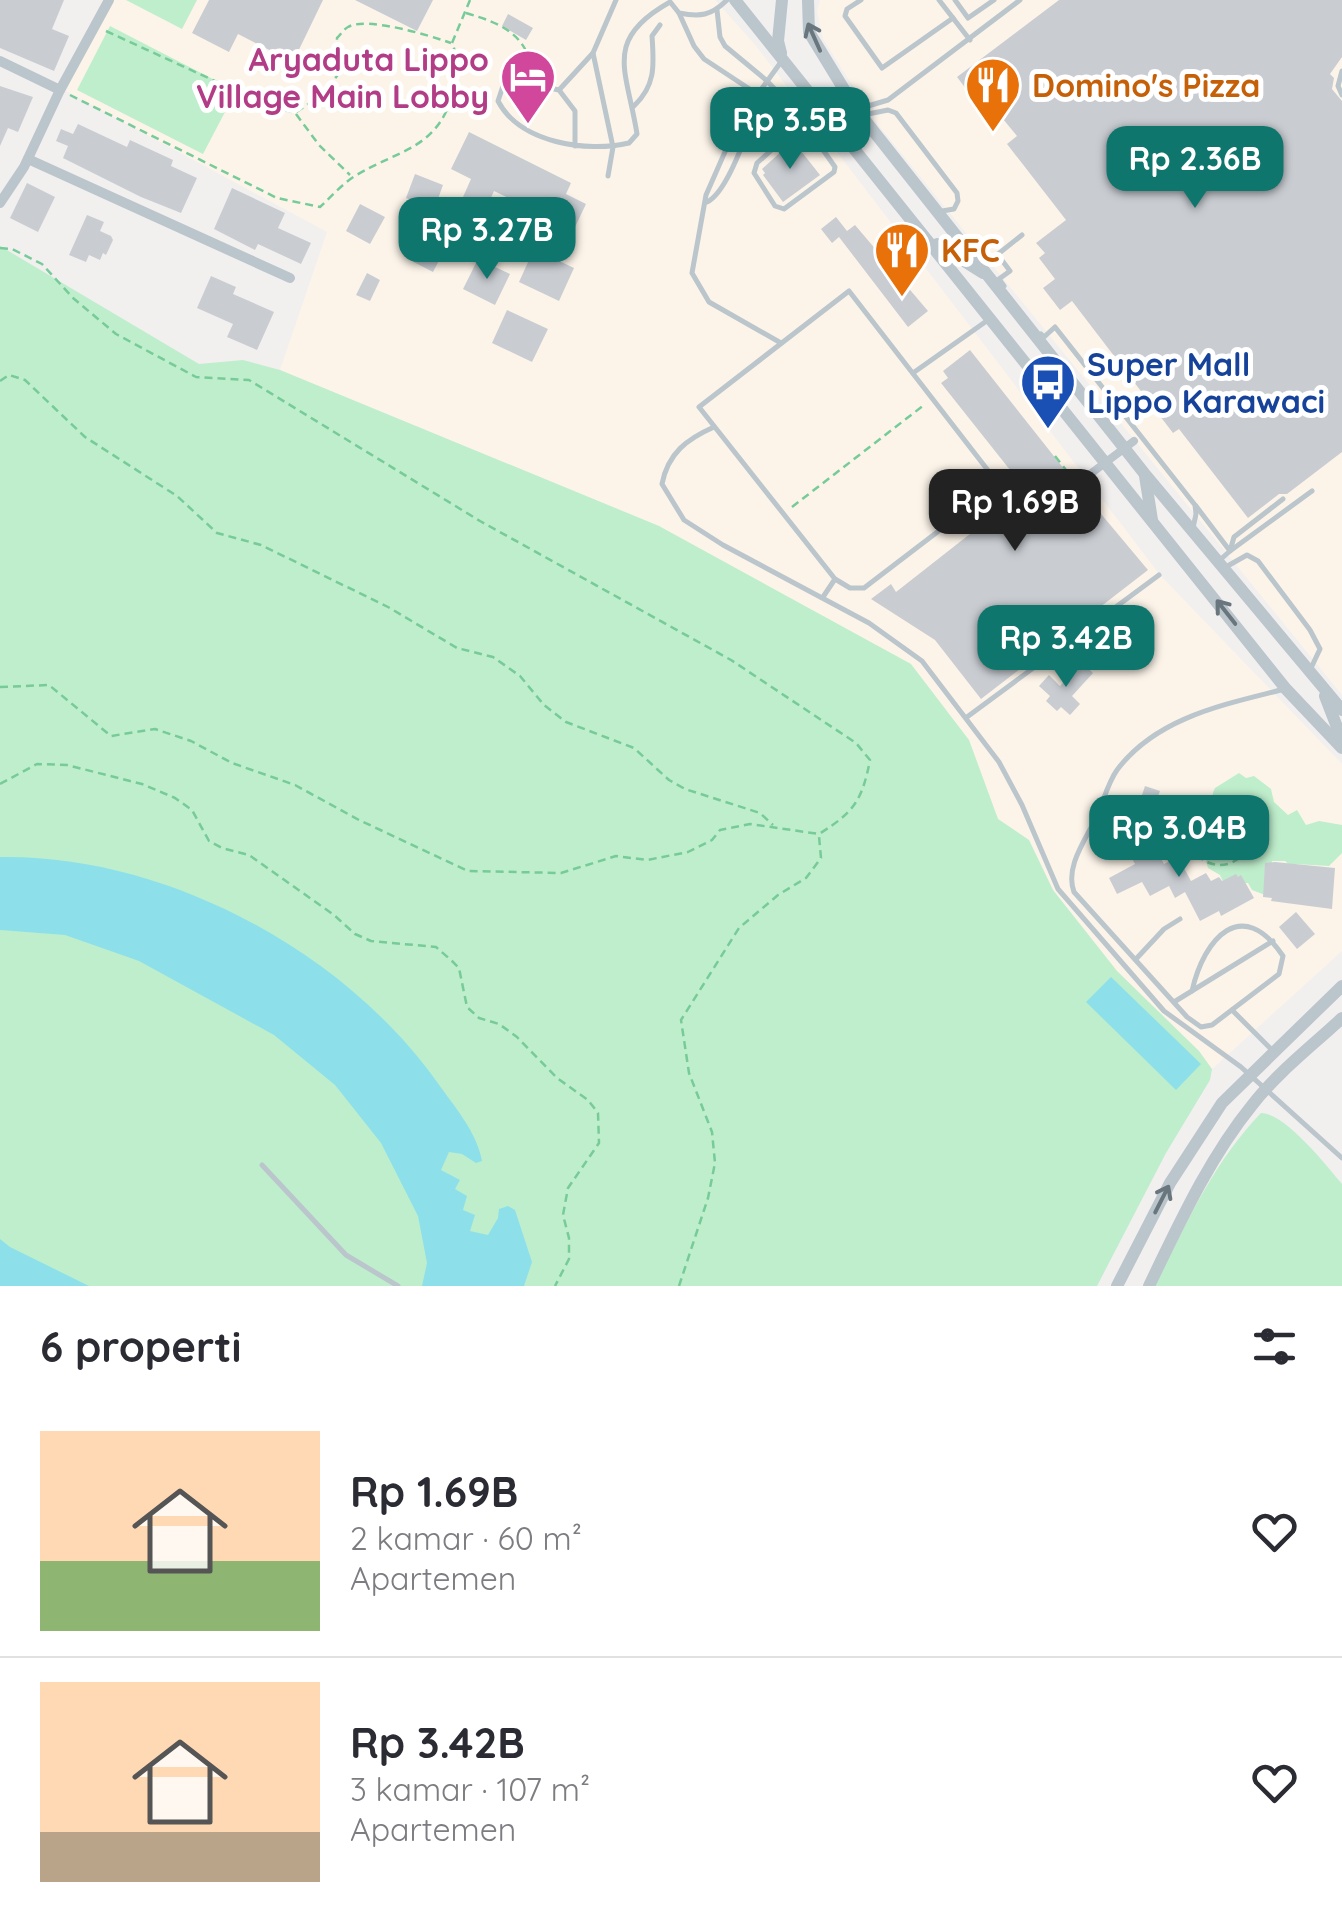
<!DOCTYPE html>
<html lang="id">
<head>
<meta charset="utf-8">
<style>
  :root { --surface:#fff; --page:#f7f7f7; --text:#2b2b33; --muted:#7c7c81; --line:#e1e1e2; --accent:#0f766e }
  body { margin:0; font-family:Quicksand,sans-serif; background:var(--page); color:var(--text); height:100vh; display:flex; flex-direction:column; font-size:38px; white-space:nowrap }
  * { box-sizing:border-box; margin:0 }
  p { font-size:32px; color:var(--muted) }
  .icon { flex:none; width:55px; height:55px; fill:none; stroke:currentColor; stroke-width:2; stroke-linecap:round; stroke-linejoin:round }
  .map { position:relative; height:1286px; overflow:hidden }
  .details { display:flex; flex-direction:column; background:var(--surface); flex:1 }
  .details>* { flex:none }
  .price { position:absolute; translate:-50% -85px; padding:0 22px; border-radius:20px; background:var(--accent); color:#fff; font-size:32px; line-height:65px; filter:drop-shadow(0 2px 5px #0008) }
  .price::after { content:''; position:absolute; left:50%; top:60px; width:30px; height:22px; margin-left:-15px; background:inherit; clip-path:polygon(0 0,100% 0,50% 100%) }
  .price.on { background:#222; color:#fff }
  ul { padding:0; list-style:none }
  li { display:flex; align-items:center; gap:30px; height:250px; padding:0 40px }
  li+li { border-top:2px solid var(--line) }
  li span { display:grid; place-items:center; flex:none; width:280px; height:200px; border-radius:0px; color:#555 }
  li>.icon { margin-inline-start:auto }
  span .icon { width:120px; height:120px; fill:#fffc; stroke-width:1 }
  li b { font-size:42px }
  h2 { display:flex; justify-content:space-between; align-items:center; height:120px; padding:0 40px; font-size:42px }
  .map>svg:first-child { display:block }
</style>
</head>
<body>
<div class="map">
<svg width="1342" height="1286" viewBox="0 0 1342 1286">
  <rect width="100%" height="100%" fill="#f2efef"/>
  <!-- commercial -->
  <g fill="#fcf4e9">
    <polygon points="107,0 715,0 756,46 1160,575 1342,764 1342,951 1212,1069 1199,1051 1117,971 1053,890 1029,840 998,819 969,740 659,526 280,370 327,232 66,91"/>
    <polygon points="820,0 1342,0 1342,695 875,121 823,39 817,11"/>
  </g>
  <!-- green -->
  <g fill="#bfeecc">
    <polygon points="126,0 197,0 182,29"/>
    <polygon points="110,26 236,91 203,154 77,90"/>
    <polygon points="0,246 199,364 243,360 280,370 659,526 911,664 969,740 998,819 1029,840 1053,890 1117,971 1199,1051 1212,1069 1210,1080 1166,1153 1097,1286 0,1286"/>
    <path d="M 1239,773 L 1246,778 L 1254,776 L 1271,789 L 1274,802 L 1288,815 L 1297,810 L 1306,825 L 1319,821 L 1342,825 L 1342,853 L 1329,866 L 1295,864 L 1291,866 L 1285,861 L 1272,861 L 1265,895 L 1252,890 L 1248,883 L 1224,884 L 1220,875 L 1208,868 L 1206,861 L 1208,859 C 1185,841 1192,830 1207,811 C 1212,805 1211,796 1215,788 Z"/>
    <path d="M 1261,1113 C 1285,1113 1326,1165 1342,1184 L 1342,1286 L 1155,1286 C 1186,1224 1213,1163 1261,1113 Z"/>
  </g>
  <!-- water -->
  <g fill="#8de0ea">
    <path d="M 0,857 C 164,854 343,950 437,1082 C 454,1106 477,1132 482,1161 L 476,1163 L 462,1154 L 449,1152 L 441,1170 L 460,1180 L 455,1189 L 467,1196 L 463,1210 L 475,1215 L 470,1231 L 488,1235 L 498,1218 L 499,1209 L 508,1206 L 515,1210 L 532,1262 L 524,1286 L 422,1286 L 427,1263 L 418,1216 L 381,1143 L 335,1085 L 274,1035 L 139,961 L 65,935 L 0,930 Z"/>
    <polygon points="1111,977 1201,1064 1176,1090 1086,1002"/>
    <polygon points="0,1239 10,1247 89,1286 0,1286"/>
  </g>
  <!-- building -->
  <g fill="#c9cdd2">
    <polygon points="0,0 64,0 52,29 69,36 54,71 0,48"/>
    <polygon points="209,0 323,0 293,62 238,34 229,52 192,33"/>
    <polygon points="355,0 433,0 417,31"/>
    <polygon points="1059,0 1342,0 1342,57 1330,74 1334,78 1332,89 1342,101 1342,452 1287,494 1279,494 1248,518 1179,429 1173,433 1072,301 1060,310 1043,288 1055,279 1039,258 1045,253 1036,243 1066,220 1007,144 1017,136 1003,119 994,126 957,77"/>
    <polygon points="508,14 533,28 526,40 502,26"/>
    <polygon points="0,86 33,97 18,132 8,128 0,146"/>
    <polygon points="78,124 127,147 130,140 173,160 171,166 197,178 181,213 141,197 63,158 68,146 56,141 61,129 73,134"/>
    <polygon points="469,132 571,183 566,194 586,204 575,227 554,216 553,220 494,191 482,218 469,212 474,202 463,197 471,179 451,169"/>
    <polygon points="793,141 820,175 783,202 763,175 765,173 762,169"/>
    <polygon points="415,174 443,185 434,210 406,198"/>
    <polygon points="27,183 55,197 38,232 10,218"/>
    <polygon points="232,188 285,213 278,228 311,243 301,264 258,244 255,250 214,229"/>
    <polygon points="360,204 385,217 370,244 346,231"/>
    <polygon points="87,215 104,222 100,231 111,236 113,240 106,255 103,253 100,260 89,255 86,262 69,255"/>
    <polygon points="836,217 847,231 855,225 928,311 908,327 839,237 832,243 821,229"/>
    <polygon points="419,233 446,247 433,272 406,258"/>
    <polygon points="534,249 574,268 559,301 519,282"/>
    <polygon points="478,259 510,274 495,305 463,289"/>
    <polygon points="367,273 380,280 370,301 356,295"/>
    <polygon points="211,276 236,287 233,294 274,312 257,350 227,337 233,324 197,308"/>
    <polygon points="507,310 548,329 532,362 492,343"/>
    <polygon points="970,350 1072,479 1072,489 1081,490 1148,570 981,699 935,640 871,599 891,584 896,592 1026,490 941,383 948,378 943,371"/>
    <polygon points="1082,663 1093,673 1072,696 1080,704 1070,715 1061,707 1057,711 1046,701 1050,696 1039,686 1049,675 1060,686"/>
    <polygon points="1145,786 1160,791 1148,824 1134,819"/>
    <polygon points="1152,830 1159,844 1154,846 1164,864 1178,857 1191,881 1206,873 1211,881 1219,877 1222,881 1236,874 1238,877 1241,875 1254,898 1221,916 1219,911 1200,921 1185,892 1175,898 1169,886 1150,896 1142,882 1117,894 1109,878 1135,864 1124,844"/>
    <polygon points="1275,862 1335,868 1332,909 1271,901 1272,898 1263,897 1265,863"/>
    <polygon points="1296,912 1315,934 1297,949 1279,927"/>
  </g>
  <g fill="none" stroke-linecap="round" stroke-linejoin="round">
    <!-- path -->
    <g stroke="#77cb99" stroke-width="2.5" stroke-dasharray="8 5" stroke-linecap="butt">
      <path d="M 466,13 C 500,23 528,34 532,73"/>
      <path d="M 106,31 L 265,104 L 295,113 L 320,96 L 337,76 L 337,38 C 341,34 344,29 348,27 C 367,16 431,36 451,43"/>
      <path d="M 70,95 L 277,198 L 320,207 C 331,197 342,184 355,176 C 397,150 436,150 452,96 C 458,77 460,62 452,43 L 470,0"/>
      <polyline points="296,114 319,145 350,175"/>
      <path d="M 0,248 L 12,249 L 42,264 L 73,298 L 116,334 L 196,377 L 249,380 L 480,521 L 731,660 L 856,743 L 870,760 C 862,801 854,812 819,834 L 750,824 L 720,830 L 712,840 L 688,852 L 647,860 L 616,856 L 561,873 L 468,871 L 359,820 L 295,785 L 232,763 L 191,741 L 155,729 L 111,736 L 49,685 L 0,687"/>
      <polyline points="0,381 9,375 25,380 85,437 177,496 217,533 261,545 388,607 457,648 493,657 520,676 544,705 566,722 634,748 669,780 685,789 760,813 773,825"/>
      <polyline points="1055,456 1070,475"/>
      <polyline points="792,507 924,405"/>
      <polyline points="0,784 37,764 67,765 142,784 175,798 192,810 209,841 222,848 249,855 334,915 355,934 371,941 436,947 452,961 459,968 467,1007 479,1018 499,1024 517,1037 557,1078 588,1100 598,1113 599,1143 568,1188 563,1215 569,1238 569,1259 555,1286"/>
      <circle cx="1220" cy="835" r="30"/>
      <polyline points="679,1286 708,1198 715,1163 712,1132 689,1073 681,1020 739,928 778,895 806,878 821,858 819,836"/>
    </g>
    <!-- service -->
    <g stroke="#bbc5cc" stroke-width="5">
      <polyline points="861,0 847,9 845,16 882,68 953,18"/>
      <polyline points="939,0 970,40"/>
      <polyline points="955,0 968,18 994,0"/>
      <path d="M 671,3 L 679,13 C 700,17 711,16 727,0"/>
      <polyline points="679,13 694,46 704,59 748,88 795,129 757,163 754,173 775,206 784,209 834,172 835,167 795,110 766,80 725,46 720,37 717,10"/>
      <polyline points="1342,71 1338,86 1342,95"/>
      <polyline points="559,90 593,53"/>
      <polyline points="755,98 781,62"/>
      <path d="M 634,106 C 656,85 654,65 652,36 L 660,25"/>
      <polyline points="858,109 888,100 1020,0"/>
      <polyline points="863,115 888,110 896,113 957,193 958,201 954,209 942,211"/>
      <path d="M 575,146 L 575,111 L 559,90 L 512,80 L 503,86 L 498,101 C 520,143 587,153 629,143 L 637,134 C 627,70 602,40 670,2"/>
      <polyline points="608,176 613,147 593,53 616,0"/>
      <path d="M 707,202 C 728,192 747,131 757,108 L 755,99 L 746,104 L 706,195 L 692,273 L 709,302 L 781,343"/>
      <polyline points="998,255 1010,271 999,279 1004,286"/>
      <polyline points="983,266 1022,235"/>
      <polygon points="849,291 990,473 991,491 864,588 850,588 835,579 699,407"/>
      <polyline points="1041,334 1044,337 1055,327 1195,505 1196,514 1193,528"/>
      <polyline points="913,373 988,320"/>
      <path d="M 714,427 C 687,439 668,453 662,484 L 684,520 L 723,545 L 869,623 L 922,661 L 999,762 L 1022,805 L 1058,889 L 1164,1011 L 1241,1067 L 1342,1158"/>
      <polyline points="1196,506 1230,551 1312,491"/>
      <polyline points="1221,559 1230,551 1234,537 1283,499"/>
      <polyline points="1224,568 1247,555 1258,561 1310,630 1320,649 1311,668"/>
      <polyline points="823,597 835,579"/>
      <polyline points="967,717 1159,575"/>
      <polyline points="1136,959 1164,929 1180,919"/>
      <path d="M 1192,991 C 1204,938 1242,895 1283,956 L 1279,974 L 1212,1025 L 1201,1027 L 1187,1017 L 1074,892 C 1065,868 1084,842 1095,820 C 1103,804 1107,784 1117,770 C 1156,718 1222,705 1281,690"/>
      <polyline points="1174,1002 1273,941"/>
      <polyline points="1232,1010 1272,1050"/>
      <polyline points="262,1165 346,1255 398,1286"/>
    </g>
    <!-- minor -->
    <g stroke="#bbc5cc" stroke-width="10">
      <polyline points="0,61 60,90"/>
      <polyline points="28,159 290,278"/>
      <polyline points="0,203 24,167 60,90 109,0"/>
    </g>
    <!-- tertiary -->
    <g stroke="#bbc5cc" stroke-width="12">
      <polyline points="735,0 1286,689 1342,748"/>
      <polyline points="808,0 809,32 856,109 1144,473 1342,710"/>
      <polyline points="781,53 778,41 782,0"/>
      <polyline points="937,244 983,273"/>
      <polyline points="1145,476 1152,520"/>
      <polyline points="1325,696 1342,740"/>
      <polyline points="1117,1286 1170,1183 1222,1103 1342,986"/>
      <path d="M 1149,1286 C 1179,1224 1209,1158 1253,1104 C 1278,1072 1312,1046 1342,1018"/>
    </g>
    <!-- pedestrian-bridge -->
    <polyline stroke="#bbc5cc" stroke-width="8" points="1077,484 1134,441"/>
  </g>
  <!-- one-way arrows -->
  <defs><path id="oneway-shaft" d="M-6 0H5M1.5-3L5.5 0L1.5 3" fill="none" stroke-width="1.6" stroke-linecap="round" stroke-linejoin="round" transform="scale(2.5)"/></defs>
  <g stroke="#6a767e">
    <use href="#oneway-shaft" transform="translate(814 37) rotate(-114)"/>
    <use href="#oneway-shaft" transform="translate(1226 612) rotate(-128)"/>
    <use href="#oneway-shaft" transform="translate(1162 1199) rotate(-63)"/>
  </g>
  <!-- icons -->
  <defs>
    <g id="hotel-pin" transform="scale(2.875)"><path d="M0 17L-7.5 6A9.5 9.5 0 1 1 7.5 6Z" fill="#d1479c" stroke="#fff"/><path d="M-6-4.5h1.5V1H6V5H4.5V3h-9V5H-6ZM-4 0a1.8 1.8 0 1 1 3.6 0ZM.5 0V-2.5h3Q6-2.5 6 0Z" fill="#fff"/></g>
    <g id="restaurant-pin" transform="scale(2.875)"><path d="M0 17L-7.5 6A9.5 9.5 0 1 1 7.5 6Z" fill="#e8710a" stroke="#fff"/><path d="M-5-6h1v4h1v-4h1v4h1v-4h1v5L-1.5 .5V6h-2V.5L-5-1ZM5-6V6H3V1.5H1.5Q1.5-4 5-6Z" fill="#fff"/></g>
    <g id="bus-pin" transform="scale(2.875)"><path d="M0 17L-7.5 6A9.5 9.5 0 1 1 7.5 6Z" fill="#1a4fb4" stroke="#fff"/><path d="M-5-6H5V4H4V6H2V4H-2V6H-4V4H-5ZM-3.5-4V0h7V-4ZM-3.5 1.2v1.5H-2V1.2ZM2 1.2v1.5H3.5V1.2Z" fill="#fff"/></g>
  </defs>
  <g fill-rule="evenodd">
    <use href="#hotel-pin" x="528" y="77"/>
    <use href="#restaurant-pin" x="993" y="85"/>
    <use href="#restaurant-pin" x="902" y="250"/>
    <use href="#bus-pin" x="1048" y="382"/>
  </g>
  <g text-anchor="middle" dominant-baseline="central" stroke-width="10" stroke-linejoin="round" paint-order="stroke">
    <!-- hotel labels -->
    <g font-size="32" font-weight="bold" fill="#b23c85" stroke="#fff" text-anchor="end">
      <text x="489" y="59">Aryaduta Lippo<tspan x="489" dy="37">Village Main Lobby</tspan></text>
    </g>
    <!-- food labels -->
    <g font-size="32" font-weight="bold" fill="#c56008" stroke="#fff" text-anchor="start">
      <text x="1032" y="85">Domino's Pizza</text>
      <text x="941" y="250">KFC</text>
    </g>
    <!-- transit labels -->
    <g font-size="32" font-weight="bold" fill="#164399" stroke="#fff" text-anchor="start">
      <text x="1087" y="364">Super Mall<tspan x="1087" dy="37">Lippo Karawaci</tspan></text>
    </g>
  </g>
</svg>
<b class="price" style="left:790px;top:172px">Rp 3.5B</b>
<b class="price" style="left:1195px;top:211px">Rp 2.36B</b>
<b class="price" style="left:487px;top:282px">Rp 3.27B</b>
<b class="price on" style="left:1015px;top:554px">Rp 1.69B</b>
<b class="price" style="left:1066px;top:690px">Rp 3.42B</b>
<b class="price" style="left:1179px;top:880px">Rp 3.04B</b>
</div>
<section class="details">
<h2>6 properti<svg class="icon" aria-label="filters" viewBox="0 0 24 24"><path d="M4 7h16M4 17h16"/><circle cx="9" cy="7" r="2"/><circle cx="15" cy="17" r="2"/></svg></h2>
<ul>
<li><span style="background:linear-gradient(#ffd9b3 65%,#8fb573 0)"><svg class="icon" aria-label="home" viewBox="0 0 24 24"><path d="M3 11l9-7 9 7M6 9v11h12V9"/></svg></span><div><b>Rp 1.69B</b><p>2 kamar · 60 m²</p><p>Apartemen</p></div><svg class="icon" aria-label="heart" viewBox="0 0 24 24"><path d="M12 20l-8-8c-3-5 5-10 8-4 3-6 11-1 8 4z"/></svg></li>
<li><span style="background:linear-gradient(#ffd9b3 75%,#b9a48a 0)"><svg class="icon" aria-label="home" viewBox="0 0 24 24"><path d="M3 11l9-7 9 7M6 9v11h12V9"/></svg></span><div><b>Rp 3.42B</b><p>3 kamar · 107 m²</p><p>Apartemen</p></div><svg class="icon" aria-label="heart" viewBox="0 0 24 24"><path d="M12 20l-8-8c-3-5 5-10 8-4 3-6 11-1 8 4z"/></svg></li>
</ul>
</section>
</body>
</html>
